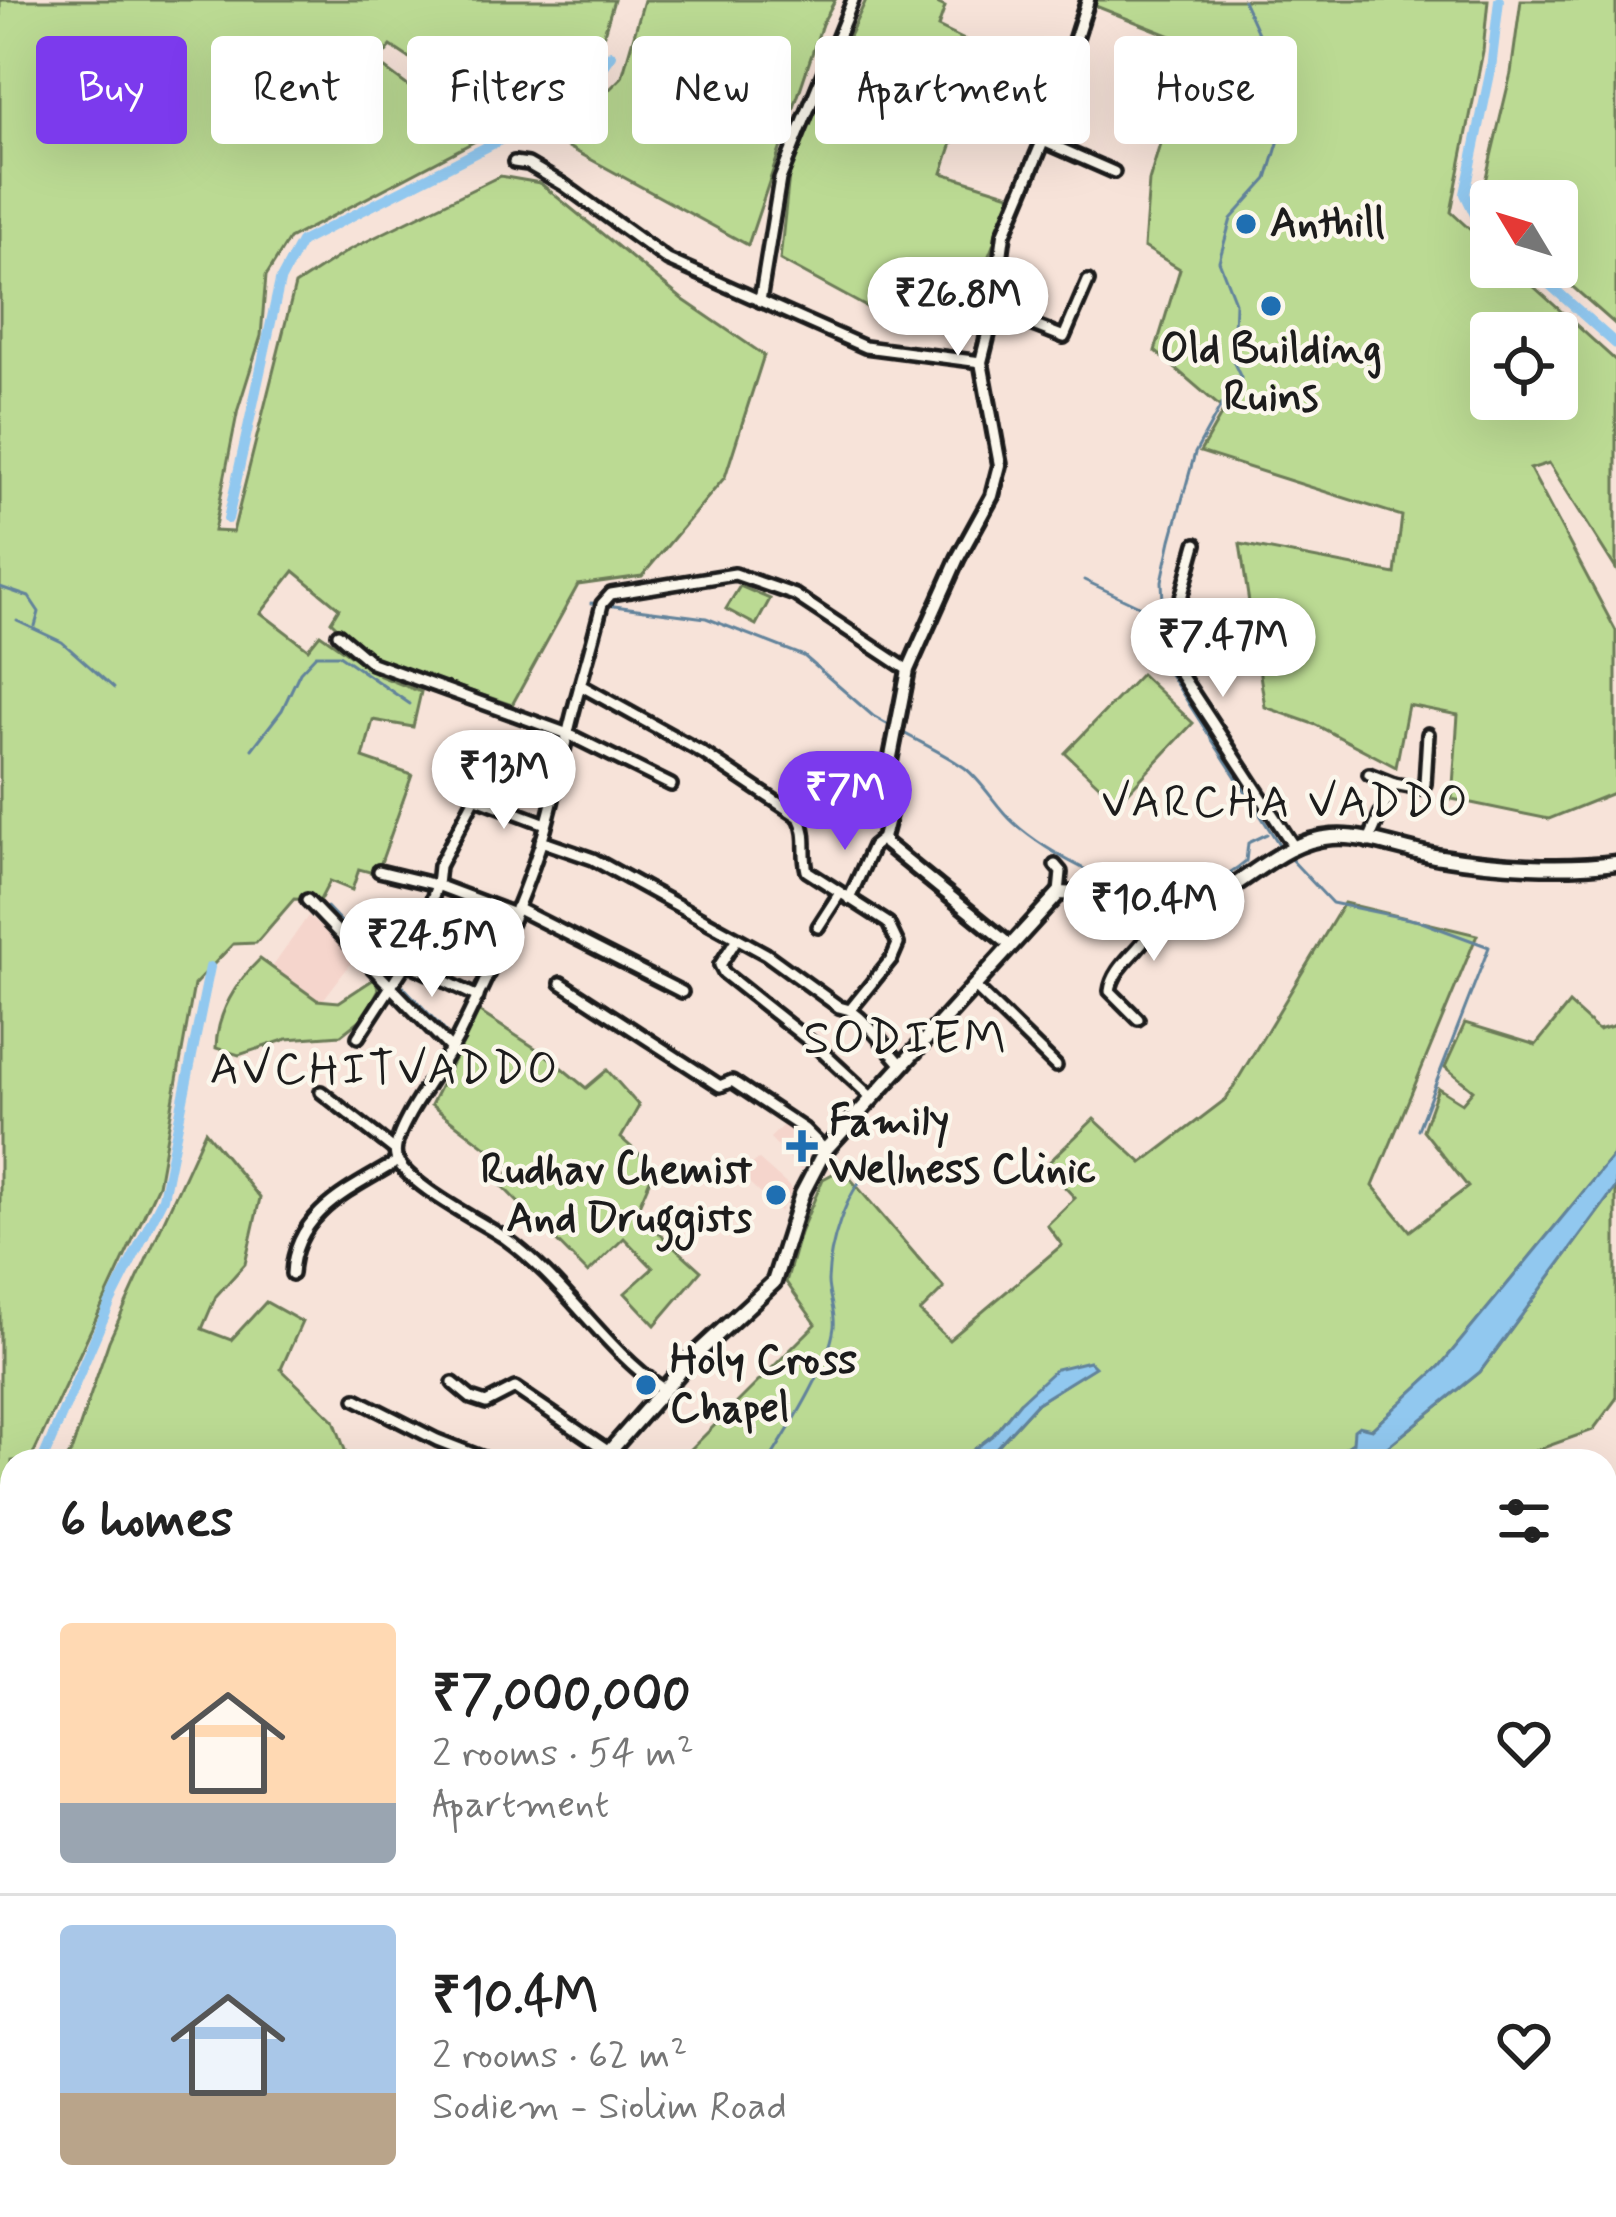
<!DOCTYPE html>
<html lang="en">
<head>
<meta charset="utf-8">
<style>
  :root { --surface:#fff; --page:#f6f6f6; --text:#222; --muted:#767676; --line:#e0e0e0; --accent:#7c3aed }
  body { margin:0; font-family:Mynerve,sans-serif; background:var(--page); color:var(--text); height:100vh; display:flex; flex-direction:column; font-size:45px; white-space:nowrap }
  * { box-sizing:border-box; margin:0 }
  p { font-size:39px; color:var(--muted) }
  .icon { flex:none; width:66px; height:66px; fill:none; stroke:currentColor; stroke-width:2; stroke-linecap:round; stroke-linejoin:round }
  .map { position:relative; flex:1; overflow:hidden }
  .panel { position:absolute; left:0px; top:1449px; width:1617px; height:768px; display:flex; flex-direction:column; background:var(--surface); border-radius:36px 36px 0 0; box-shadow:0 12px 48px #0002 }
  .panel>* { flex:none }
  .banner { position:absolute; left:36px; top:36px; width:1545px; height:108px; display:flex; gap:24px }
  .needle { width:78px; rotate:308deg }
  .fabs { position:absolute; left:1470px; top:180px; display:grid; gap:24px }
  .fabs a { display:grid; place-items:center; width:108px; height:108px; border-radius:12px; background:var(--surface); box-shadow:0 12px 48px #0002; font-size:60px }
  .price { position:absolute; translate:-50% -102px; padding:0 27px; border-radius:42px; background:#fff; color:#222; font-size:39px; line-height:78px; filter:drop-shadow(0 3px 6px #0008) }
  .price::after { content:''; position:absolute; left:50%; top:72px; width:36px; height:27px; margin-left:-18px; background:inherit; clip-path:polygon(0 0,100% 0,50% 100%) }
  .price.on { background:var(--accent); color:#fff }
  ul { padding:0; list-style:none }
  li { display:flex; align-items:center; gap:36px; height:300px; padding:0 60px }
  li+li { border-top:3px solid var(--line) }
  li span { display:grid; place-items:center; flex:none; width:336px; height:240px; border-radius:12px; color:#555 }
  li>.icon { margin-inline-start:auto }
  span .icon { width:144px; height:144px; fill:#fffc; stroke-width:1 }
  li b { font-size:51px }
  h2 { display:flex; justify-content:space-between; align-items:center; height:144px; padding:0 60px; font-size:51px }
  .pill { padding:0 42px; border-radius:12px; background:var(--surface); box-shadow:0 12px 48px #0002; font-size:42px; line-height:108px }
  .pill.on { background:var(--accent); color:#fff }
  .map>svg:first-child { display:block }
</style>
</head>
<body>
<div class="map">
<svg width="1616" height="2217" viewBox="0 0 1616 2217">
  <rect width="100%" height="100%" fill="#f7e3d9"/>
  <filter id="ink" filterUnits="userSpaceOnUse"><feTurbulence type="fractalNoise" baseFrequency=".00833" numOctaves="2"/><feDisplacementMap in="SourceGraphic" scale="24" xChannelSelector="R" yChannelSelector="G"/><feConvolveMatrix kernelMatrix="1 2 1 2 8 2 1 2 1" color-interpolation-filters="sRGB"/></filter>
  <g filter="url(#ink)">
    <!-- built -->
    <g fill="#f5d5cc">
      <polygon points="308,916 355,958 313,1013 267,975"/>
      <polygon points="788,1120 815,1146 801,1171 770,1138"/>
      <polygon points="758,1159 793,1190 780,1212 741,1175"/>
      <polygon points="12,2117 12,2205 149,2205 139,2217 0,2217 0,2138"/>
    </g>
    <!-- green -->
    <g fill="#bbda93" stroke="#6c7b58" stroke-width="3" fill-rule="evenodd">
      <polygon points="0,0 614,0 603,37 567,70 494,114 391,46 377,63 479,139 289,239 266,276 261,336 238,409 214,531 233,532 295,285 349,250 500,176 540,183 682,299 764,355 725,477 642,576 578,585 512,705 367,656 331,621 339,608 294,571 261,613 308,649 320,634 380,676 421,692 413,727 373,720 363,758 412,775 377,874 359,869 352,890 330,881 320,900 294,899 256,943 233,944 194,985 158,1185 31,1459 12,1461 12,1488 0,1506"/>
      <polygon points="644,0 835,0 822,24 748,245 557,141 622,77"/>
      <polygon points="866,0 930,0 945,7 938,27 983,49 942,173 1013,195 988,258 985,305 946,304 936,328 896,323 780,260 789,175 813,113"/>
      <path d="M 1096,0 L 1488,0 L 1483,51 L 1451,212 L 1491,249 L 1491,267 L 1512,267 L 1616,361 L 1616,569 L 1549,463 L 1530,469 L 1616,631 L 1616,792 L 1549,819 L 1452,799 L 1458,715 L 1408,705 L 1396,767 L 1316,725 L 1265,707 L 1240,544 L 1395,574 L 1402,516 L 1200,452 L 1224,410 L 1155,351 L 1180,269 L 1144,247 L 1149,181 L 1181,74 L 1234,86 L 1241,64 L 1093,5 ZM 1491,333 L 1557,333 L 1557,399 L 1491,399 Z"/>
      <polygon points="1521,0 1616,0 1616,325 1550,267 1557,267 1557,201 1491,201 1491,212 1482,194 1511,73"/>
      <polygon points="740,586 770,599 756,625 726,609"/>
      <polygon points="1141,674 1193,723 1118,803 1065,753"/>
      <polygon points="1344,903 1477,935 1373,1186 1410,1231 1468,1187 1423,1130 1438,1088 1462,1103 1473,1090 1445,1067 1465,1023 1536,1045 1569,1004 1598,1030 1616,1025 1616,1152 1440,1366 1372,1429 1355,1437 1353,1443 1325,1461 984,1461 1037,1403 1094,1367 1020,1402 993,1435 959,1461 698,1461 687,1453 816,1324 786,1282 800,1233 823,1179 842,1169 944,1288 920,1312 949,1340 1062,1245 1047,1225 1075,1198 1045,1166 1094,1119 1142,1163 1226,1099"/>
      <path d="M 260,959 L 317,1000 L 339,1002 L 374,979 L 379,989 L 364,1017 L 341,1035 L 287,1039 L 239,1055 L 216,1048 C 217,1013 236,982 260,959 Z"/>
      <polygon points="478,1011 546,1055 586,1088 607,1070 639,1106 621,1138 655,1168 636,1212 701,1271 655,1325 625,1293 653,1268 624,1238 588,1273 501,1185 512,1167 431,1105"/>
      <polygon points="205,1131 260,1198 245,1264 216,1296 202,1329 231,1340 266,1302 302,1322 281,1369 334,1420 349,1461 64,1461 71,1452 109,1341"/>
      <polygon points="1616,1187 1616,1399 1593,1430 1523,1455 1517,1461 1370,1461 1480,1372"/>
      <polygon points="12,1525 12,1694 0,1684 0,1538"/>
      <polygon points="1616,1595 1616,2061 1605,2067 1605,1603"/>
      <polygon points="0,1759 12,1770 12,1943 0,1935"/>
      <polygon points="1616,2083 1616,2217 1153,2217 1139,2205 1605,2205 1605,2087"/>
      <polygon points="584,2205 819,2205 841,2217 591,2217"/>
    </g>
    <!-- water -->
    <g fill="#91c8ef" stroke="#62839b" stroke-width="3">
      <polygon points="1616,1152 1616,1187 1480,1372 1370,1461 1325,1461 1353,1443 1354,1430 1359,1426 1372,1429 1440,1366"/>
      <polygon points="1089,1361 1095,1367 1037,1403 984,1461 959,1461 993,1435 1020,1402 1056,1369"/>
      <polygon points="376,2205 584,2205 591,2217 368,2217"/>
    </g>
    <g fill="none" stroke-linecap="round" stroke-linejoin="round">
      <!-- stream -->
      <g stroke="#62839b" stroke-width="3">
        <polyline points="1243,0 1290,104 1267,179 1231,219 1219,261 1235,302 1233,361 1241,378 1236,401 1222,404 1195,453 1171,540 1162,581 1166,668 1282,849"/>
        <polyline points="1084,580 1160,616"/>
        <polyline points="0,587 29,597 39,612 35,626"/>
        <polyline points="591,603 706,618 804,656 873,716 892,727"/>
        <polyline points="17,621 62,642 114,688"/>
        <path d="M 900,731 C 921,743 945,754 965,768 C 984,783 996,807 1014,823 C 1045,852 1129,899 1171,894 C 1198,891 1226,878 1246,861 L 1248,843 L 1267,834"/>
        <polyline points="252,749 282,710 300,672 316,655 339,655 410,704"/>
        <polyline points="1288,856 1332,903 1419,921 1489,947 1418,1129"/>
        <polyline points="327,907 392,975"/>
        <polyline points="399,982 445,1031"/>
        <path d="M 769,1461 C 790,1427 829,1367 834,1327 C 836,1312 828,1296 828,1281 C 829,1246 845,1193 870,1170"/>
        <polyline points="674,2205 673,2208 685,2214 691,2205"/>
        <polyline points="932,2205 947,2217"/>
      </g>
      <!-- canal -->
      <g stroke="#91c8ef" stroke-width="10">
        <polyline points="1491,233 1479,223 1465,194 1491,69 1499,0"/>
        <polyline points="1530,267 1616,344"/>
        <polyline points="228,519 280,281 301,242 510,135 591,83 611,55"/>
        <polyline points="42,1461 110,1303 163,1198 210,967"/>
        <polyline points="0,1520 12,1509"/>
      </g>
      <!-- minor casing -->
      <g stroke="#1c1c1c" stroke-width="18">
        <g id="minor">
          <polyline points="1043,141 1114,172"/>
          <polyline points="514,162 528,164 564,185 668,260 865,347 981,362"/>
          <polyline points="760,301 780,179 853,0"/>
          <polyline points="994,310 1064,337 1088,281"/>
          <polyline points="1196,544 1171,634 1177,669 1294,847"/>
          <polyline points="338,634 372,663 568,734 671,785"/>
          <polyline points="1369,774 1394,784"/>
          <polyline points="477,798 546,824"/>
          <path d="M 541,841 L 593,859 L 766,954 L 839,1007 L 850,1010 L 892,958 L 898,944 L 888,923 L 807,871 C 802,851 809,836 799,817 L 703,753 L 580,685"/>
          <polyline points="1368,842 1394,784 1420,789 1425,784 1428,734"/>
          <polyline points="1055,865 1061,872 1059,893"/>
          <polyline points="379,871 437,885 514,914"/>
          <polyline points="849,899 873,846 883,838"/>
          <polyline points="307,900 452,1050"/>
          <polyline points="516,908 682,992"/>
          <polyline points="818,927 840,893"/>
          <polyline points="736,940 720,965 724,973 817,1047 872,1098"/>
          <polyline points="407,963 478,997"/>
          <polyline points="561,983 720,1086 732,1081 804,1129 825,1150"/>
          <polyline points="974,986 1056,1066"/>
          <path d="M 850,1010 C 871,1025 884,1045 902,1065"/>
          <path d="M 1138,1019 L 1110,991 C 1114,961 1151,946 1156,915"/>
          <polyline points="358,1037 414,951 437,885 439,866 490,769"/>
          <polyline points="321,1092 395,1150"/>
          <path d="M 292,1274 C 295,1212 350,1190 398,1161"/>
          <polyline points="453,1383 471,1398 486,1403 515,1388 609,1452"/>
          <path d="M 663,1389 C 603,1348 565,1281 505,1238 C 481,1222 404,1183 396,1157 C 389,1132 446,1062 458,1037 C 489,974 519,910 541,843 C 553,806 560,766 569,728 C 579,686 592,646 602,604 L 611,594 L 735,574 L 795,595 L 908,670"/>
          <polyline points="356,1399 437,1440 491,1461"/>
        </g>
      </g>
      <!-- tertiary casing -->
      <g stroke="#1c1c1c" stroke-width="20">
        <g id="tertiary">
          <polyline points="1011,946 886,844 883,838 891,807 889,767 908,670 958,558 992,496 1000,465 981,362 994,310 1004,234 1043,141 1088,0"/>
          <polyline points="1605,2079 1616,2074"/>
          <polyline points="177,2205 189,2217"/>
        </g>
      </g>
      <!-- secondary casing -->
      <g stroke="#1c1c1c" stroke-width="21">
        <g id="secondary">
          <path d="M 601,1461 L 692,1358 L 774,1282 L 802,1194 L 825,1150 L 1059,893 C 1099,893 1133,921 1176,912 C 1234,901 1273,841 1332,837 C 1367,834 1406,852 1441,857 C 1496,866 1561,870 1616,863"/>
          <polyline points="1605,1589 1616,1580"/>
          <polyline points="0,2114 12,2091"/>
          <polyline points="1004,2217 1013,2205"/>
        </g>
      </g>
      <!-- minor -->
      <use href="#minor" stroke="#fbf7ec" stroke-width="9"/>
      <!-- tertiary -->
      <use href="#tertiary" stroke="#fbf7ec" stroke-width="10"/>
      <!-- secondary -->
      <use href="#secondary" stroke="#fbf7ec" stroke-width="12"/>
    </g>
  </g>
  <!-- markers -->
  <g fill="#1f6fb2" stroke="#fbf7ec" stroke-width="4.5">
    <circle cx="1246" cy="224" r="12"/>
    <circle cx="1271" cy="306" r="12"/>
    <path d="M796 1128h12v12h12v12h-12v12h-12v-12h-12v-12h12z"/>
    <circle cx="776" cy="1195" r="12"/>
    <circle cx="646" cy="1385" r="12"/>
  </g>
  <g text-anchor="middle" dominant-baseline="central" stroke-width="9" stroke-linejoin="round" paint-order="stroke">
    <!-- poi labels -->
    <g font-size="42" font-weight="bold" fill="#1c1c1c" stroke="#fbf7ec" text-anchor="start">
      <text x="1270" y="224">Anthill</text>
      <text x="1271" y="350" text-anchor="middle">Old Building<tspan x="1271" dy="48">Ruins</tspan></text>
      <text x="829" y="1122">Family<tspan x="829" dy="48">Wellness Clinic</tspan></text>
      <text x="752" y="1171" text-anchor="end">Rudhav Chemist<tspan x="752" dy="48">And Druggists</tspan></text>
      <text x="670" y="1361">Holy Cross<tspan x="670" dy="48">Chapel</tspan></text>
    </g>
    <!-- neighbourhood labels -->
    <g font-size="45" letter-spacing="3" fill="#1c1c1c" stroke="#fbf7ec">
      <text x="1286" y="803">VARCHA VADDO</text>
      <text x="385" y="1070">AVCHITVADDO</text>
    </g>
    <!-- quarter labels -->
    <g font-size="48" letter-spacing="3" fill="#1c1c1c" stroke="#fbf7ec">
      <text x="906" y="1039">SODIEM</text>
    </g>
  </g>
</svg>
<div class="fabs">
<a><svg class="needle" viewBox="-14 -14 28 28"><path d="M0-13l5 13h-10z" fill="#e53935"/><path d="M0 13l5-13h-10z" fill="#767676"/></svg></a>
<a><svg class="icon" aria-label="locate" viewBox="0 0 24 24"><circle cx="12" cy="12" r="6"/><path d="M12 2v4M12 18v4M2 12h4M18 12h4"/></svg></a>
</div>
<b class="price" style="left:958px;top:359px">₹26.8M</b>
<b class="price" style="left:1223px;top:700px">₹7.47M</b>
<b class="price" style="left:504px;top:832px">₹13M</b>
<b class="price on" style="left:845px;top:853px">₹7M</b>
<b class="price" style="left:1154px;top:964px">₹10.4M</b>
<b class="price" style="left:432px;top:1000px">₹24.5M</b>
<div class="banner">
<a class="pill on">Buy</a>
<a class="pill">Rent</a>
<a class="pill">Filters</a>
<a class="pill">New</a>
<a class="pill">Apartment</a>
<a class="pill">House</a>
</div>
<section class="panel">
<h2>6 homes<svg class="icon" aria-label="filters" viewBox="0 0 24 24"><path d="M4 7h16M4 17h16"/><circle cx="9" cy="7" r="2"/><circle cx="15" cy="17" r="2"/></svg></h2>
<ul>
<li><span style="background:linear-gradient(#ffd9b3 75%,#9aa5b1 0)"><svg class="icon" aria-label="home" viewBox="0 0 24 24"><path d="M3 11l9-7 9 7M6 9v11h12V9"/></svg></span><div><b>₹7,000,000</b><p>2 rooms · 54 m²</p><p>Apartment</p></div><svg class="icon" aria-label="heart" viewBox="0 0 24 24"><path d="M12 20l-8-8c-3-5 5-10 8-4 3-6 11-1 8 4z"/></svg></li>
<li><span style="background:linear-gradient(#a9c7e8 70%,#b9a48a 0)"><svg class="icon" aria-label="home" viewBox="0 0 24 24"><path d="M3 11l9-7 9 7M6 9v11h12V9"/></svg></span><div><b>₹10.4M</b><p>2 rooms · 62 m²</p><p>Sodiem - Siolim Road</p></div><svg class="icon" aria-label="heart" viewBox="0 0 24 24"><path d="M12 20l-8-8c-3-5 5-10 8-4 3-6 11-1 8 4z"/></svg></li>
</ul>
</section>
</div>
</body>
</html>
